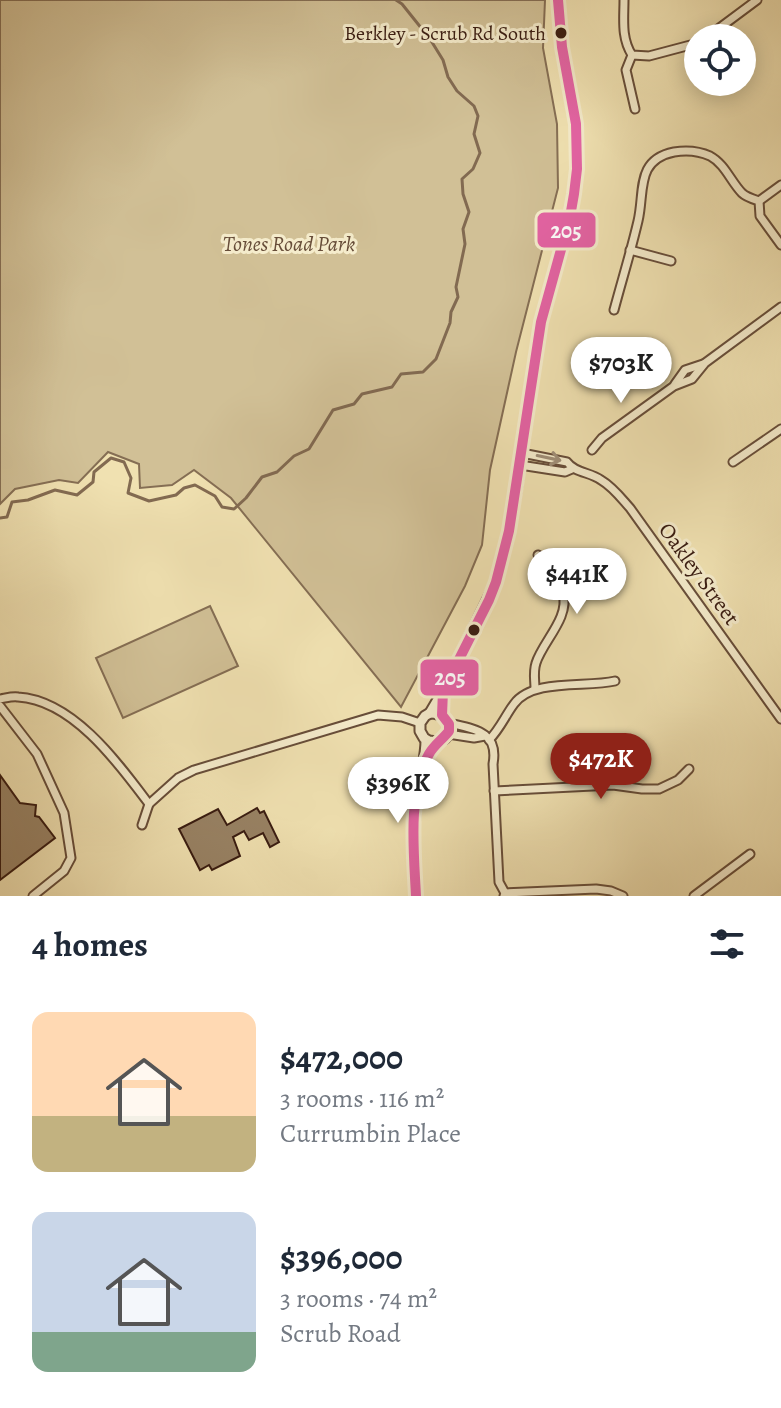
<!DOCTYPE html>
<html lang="en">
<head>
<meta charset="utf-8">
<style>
  :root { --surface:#fff; --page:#f6f6f7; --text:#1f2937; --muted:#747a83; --accent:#8f2418 }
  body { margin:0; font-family:Alegreya,serif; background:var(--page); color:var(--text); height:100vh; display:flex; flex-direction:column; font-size:30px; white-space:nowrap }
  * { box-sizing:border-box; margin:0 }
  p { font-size:26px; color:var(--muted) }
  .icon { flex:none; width:44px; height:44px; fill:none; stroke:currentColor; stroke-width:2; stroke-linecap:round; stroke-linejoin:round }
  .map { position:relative; height:896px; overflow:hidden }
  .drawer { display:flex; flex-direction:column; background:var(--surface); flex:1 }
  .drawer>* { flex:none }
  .buttons { position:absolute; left:684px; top:24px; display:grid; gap:16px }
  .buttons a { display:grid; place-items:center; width:72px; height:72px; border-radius:50%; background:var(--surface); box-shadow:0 4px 20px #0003; font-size:40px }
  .price { position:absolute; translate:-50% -68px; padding:0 18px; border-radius:28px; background:#fff; color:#222; font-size:26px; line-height:52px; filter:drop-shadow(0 2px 4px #0008) }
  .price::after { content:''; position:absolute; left:50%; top:48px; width:24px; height:18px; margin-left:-12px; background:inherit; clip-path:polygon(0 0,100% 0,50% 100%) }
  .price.current { background:var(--accent); color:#fff }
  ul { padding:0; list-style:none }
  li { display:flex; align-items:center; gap:24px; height:200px; padding:0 32px }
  li span { display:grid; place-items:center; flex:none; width:224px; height:160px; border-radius:16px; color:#555 }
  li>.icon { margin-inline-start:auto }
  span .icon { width:96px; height:96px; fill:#fffc; stroke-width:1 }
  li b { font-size:34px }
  h2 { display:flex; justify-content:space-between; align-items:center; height:96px; padding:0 32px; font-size:34px }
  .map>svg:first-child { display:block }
</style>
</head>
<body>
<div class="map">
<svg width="781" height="896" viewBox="0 0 781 896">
  <rect width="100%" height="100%" fill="#f0e1b1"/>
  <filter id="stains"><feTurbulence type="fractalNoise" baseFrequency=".0025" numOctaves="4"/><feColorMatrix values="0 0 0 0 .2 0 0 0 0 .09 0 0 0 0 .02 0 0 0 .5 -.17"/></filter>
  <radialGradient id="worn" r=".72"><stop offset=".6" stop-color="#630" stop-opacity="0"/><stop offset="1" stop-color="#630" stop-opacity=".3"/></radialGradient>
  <!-- green -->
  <g fill="#d1c096" stroke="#856e54" stroke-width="2">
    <polygon points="0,0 545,0 543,48 557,124 558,188 516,352 490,470 482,545 465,586 401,707 231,498 194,470 172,485 140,488 139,464 108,452 78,483 59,480 15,489 0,504"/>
    <polygon points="210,606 238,666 123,718 96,658"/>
  </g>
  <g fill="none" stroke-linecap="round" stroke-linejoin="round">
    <!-- stream -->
    <polyline stroke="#826a51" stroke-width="3" points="0,518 7,517 12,502 28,500 55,490 77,495 93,482 94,472 111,458 124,462 131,478 128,493 149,501 176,495 184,488 195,485 215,496 222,507 234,509 246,498 262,477 277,472 294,456 309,449 333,410 354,404 362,394 392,387 401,374 423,372 436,359 450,323 451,312 458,297 456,287 465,244 463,229 469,212 463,194 462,179 473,169 480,153 474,134 478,116 474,106 457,91 448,77 443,60 430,39 402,4 396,0"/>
  </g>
  <!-- building -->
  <g fill="#988264" stroke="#391c11" stroke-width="2">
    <polygon points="0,775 20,803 36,805 35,816 39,817 55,838 0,880"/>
    <polygon points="257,808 260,813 264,811 279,842 270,847 263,833 249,840 244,831 233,837 240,856 212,870 209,865 200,870 179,829 218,809 227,825"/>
  </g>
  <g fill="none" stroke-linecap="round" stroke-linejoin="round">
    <!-- minor casing -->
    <g stroke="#674d39" stroke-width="11">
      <g id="minor">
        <path d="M 624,0 C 624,19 621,38 632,55 L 649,56 L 698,43"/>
        <polyline points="706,38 757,0"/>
        <polyline points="632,55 626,70 635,109"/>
        <polyline points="759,201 781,185"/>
        <polyline points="630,250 671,261"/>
        <path d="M 614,310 C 622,280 631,251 638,221 C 645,192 635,160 674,152 C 686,150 699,151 710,156 C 725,164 731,182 742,193 C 746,197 753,199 759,201 L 760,216 L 781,245"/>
        <polyline points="675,384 685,370 703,364"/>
        <polyline points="592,450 602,438 674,386 692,379 705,363 781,307"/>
        <path d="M 522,453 L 567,462 C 575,473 590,472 601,480 C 613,487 621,498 630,508 L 781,719"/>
        <polyline points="733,462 781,429"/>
        <polyline points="520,465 565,472 572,469"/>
        <path d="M 535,689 C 535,680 533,672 536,663 C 543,641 570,618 563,593 C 559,579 546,566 538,555"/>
        <path d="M 0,699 C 6,698 13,696 18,697 C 73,700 119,764 149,804"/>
        <polyline points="0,706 37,754 64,813 71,858 64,871 33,896"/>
        <path d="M 449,723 C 474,729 499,731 493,764 L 499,882 L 505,893 L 504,896"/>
        <polyline points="448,734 474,738 485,736"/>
        <path d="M 489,740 C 500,729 505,716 514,704 C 533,678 586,688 615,681"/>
        <polyline points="494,791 613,785 642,789 659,789 678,780 689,769"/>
        <polyline points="142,825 149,804 178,778 194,770 378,715 402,717 420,723"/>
        <polyline points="505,893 596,889 611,891 623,896"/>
        <polyline points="694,896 750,854"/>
      </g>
    </g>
    <!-- tertiary casing -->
    <g stroke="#674d39" stroke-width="13">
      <g id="tertiary">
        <polyline points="437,742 429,741 424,738 420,731 420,723 425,716 430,713 443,691 496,582 509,531 516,491 541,322 570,217 574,194 577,169 576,124 562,47 558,0"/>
        <path d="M 426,759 C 429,754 433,746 438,742 C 444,737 444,742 448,734 C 454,720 441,713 430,713"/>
        <path d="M 416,896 C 415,865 412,833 416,802 C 418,780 426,763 426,740"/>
      </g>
    </g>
    <!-- minor -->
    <use href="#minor" stroke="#f5eccc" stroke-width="7"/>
    <!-- tertiary -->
    <use href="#tertiary" stroke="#f5eccc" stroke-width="9"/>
    <!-- bus-1 casing -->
    <g stroke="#f5eccc" stroke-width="16">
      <path id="bus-1" d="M 416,896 C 414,853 407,793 429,754 C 434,745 443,739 449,731 L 449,724 L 442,715 L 443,691 L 489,600 L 496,582 L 509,531 L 541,322 L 570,217 L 574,194 L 577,169 L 576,124 L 562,47 L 558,0"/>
    </g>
    <!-- bus-1 -->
    <use href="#bus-1" stroke="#e463a4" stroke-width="10"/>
  </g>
  <!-- one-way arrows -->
  <defs><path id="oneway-shaft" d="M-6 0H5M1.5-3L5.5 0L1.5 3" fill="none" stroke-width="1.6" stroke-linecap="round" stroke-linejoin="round" transform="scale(2)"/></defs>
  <use stroke="#a08e78" href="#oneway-shaft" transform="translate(549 458) rotate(12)"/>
  <!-- markers -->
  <g fill="#391c11" stroke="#f5eccc" stroke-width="3">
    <circle cx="561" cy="33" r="7"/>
    <circle cx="474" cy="630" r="7"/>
  </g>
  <g text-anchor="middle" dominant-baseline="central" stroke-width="6" stroke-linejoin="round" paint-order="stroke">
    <!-- bus labels -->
    <g font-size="20" fill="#391c11" stroke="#f5eccc" text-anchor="end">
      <text x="546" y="33">Berkley - Scrub Rd South</text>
    </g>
    <!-- park labels -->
    <g font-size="22" font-style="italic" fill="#674d39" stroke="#f5eccc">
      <text x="289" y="244">Tones Road Park</text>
    </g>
    <!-- street labels -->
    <g font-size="22" fill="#391c11" stroke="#f5eccc">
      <text transform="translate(699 574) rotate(54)">Oakley Street</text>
    </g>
  </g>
  <g stroke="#f5eccc" stroke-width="3">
    <rect x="536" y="211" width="61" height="38" rx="8" fill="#e463a4"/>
    <rect x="419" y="658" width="61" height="39" rx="8" fill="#e463a4"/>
  </g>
  <g font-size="22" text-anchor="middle" font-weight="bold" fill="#fff">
    <text x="566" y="238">205</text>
    <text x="450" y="685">205</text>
  </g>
  <rect width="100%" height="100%" filter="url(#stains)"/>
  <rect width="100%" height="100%" fill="url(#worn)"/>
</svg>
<div class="buttons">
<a><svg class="icon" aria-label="locate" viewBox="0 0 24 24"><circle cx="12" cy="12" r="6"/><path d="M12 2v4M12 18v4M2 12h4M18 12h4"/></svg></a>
</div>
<b class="price" style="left:621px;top:405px">$703K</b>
<b class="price" style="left:577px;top:616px">$441K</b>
<b class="price current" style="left:601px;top:801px">$472K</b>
<b class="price" style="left:398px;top:825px">$396K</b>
</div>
<section class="drawer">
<h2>4 homes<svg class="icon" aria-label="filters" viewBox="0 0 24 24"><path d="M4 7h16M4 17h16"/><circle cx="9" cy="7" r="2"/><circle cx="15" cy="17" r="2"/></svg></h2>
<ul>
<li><span style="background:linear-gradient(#ffd9b3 65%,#c2b280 0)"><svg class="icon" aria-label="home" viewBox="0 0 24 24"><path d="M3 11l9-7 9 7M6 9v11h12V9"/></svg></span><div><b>$472,000</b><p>3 rooms · 116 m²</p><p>Currumbin Place</p></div></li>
<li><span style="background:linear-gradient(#c9d6e8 75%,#7fa58c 0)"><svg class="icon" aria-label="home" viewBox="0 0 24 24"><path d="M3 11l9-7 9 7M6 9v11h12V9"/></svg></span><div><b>$396,000</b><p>3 rooms · 74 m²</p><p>Scrub Road</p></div></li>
</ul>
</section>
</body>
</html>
